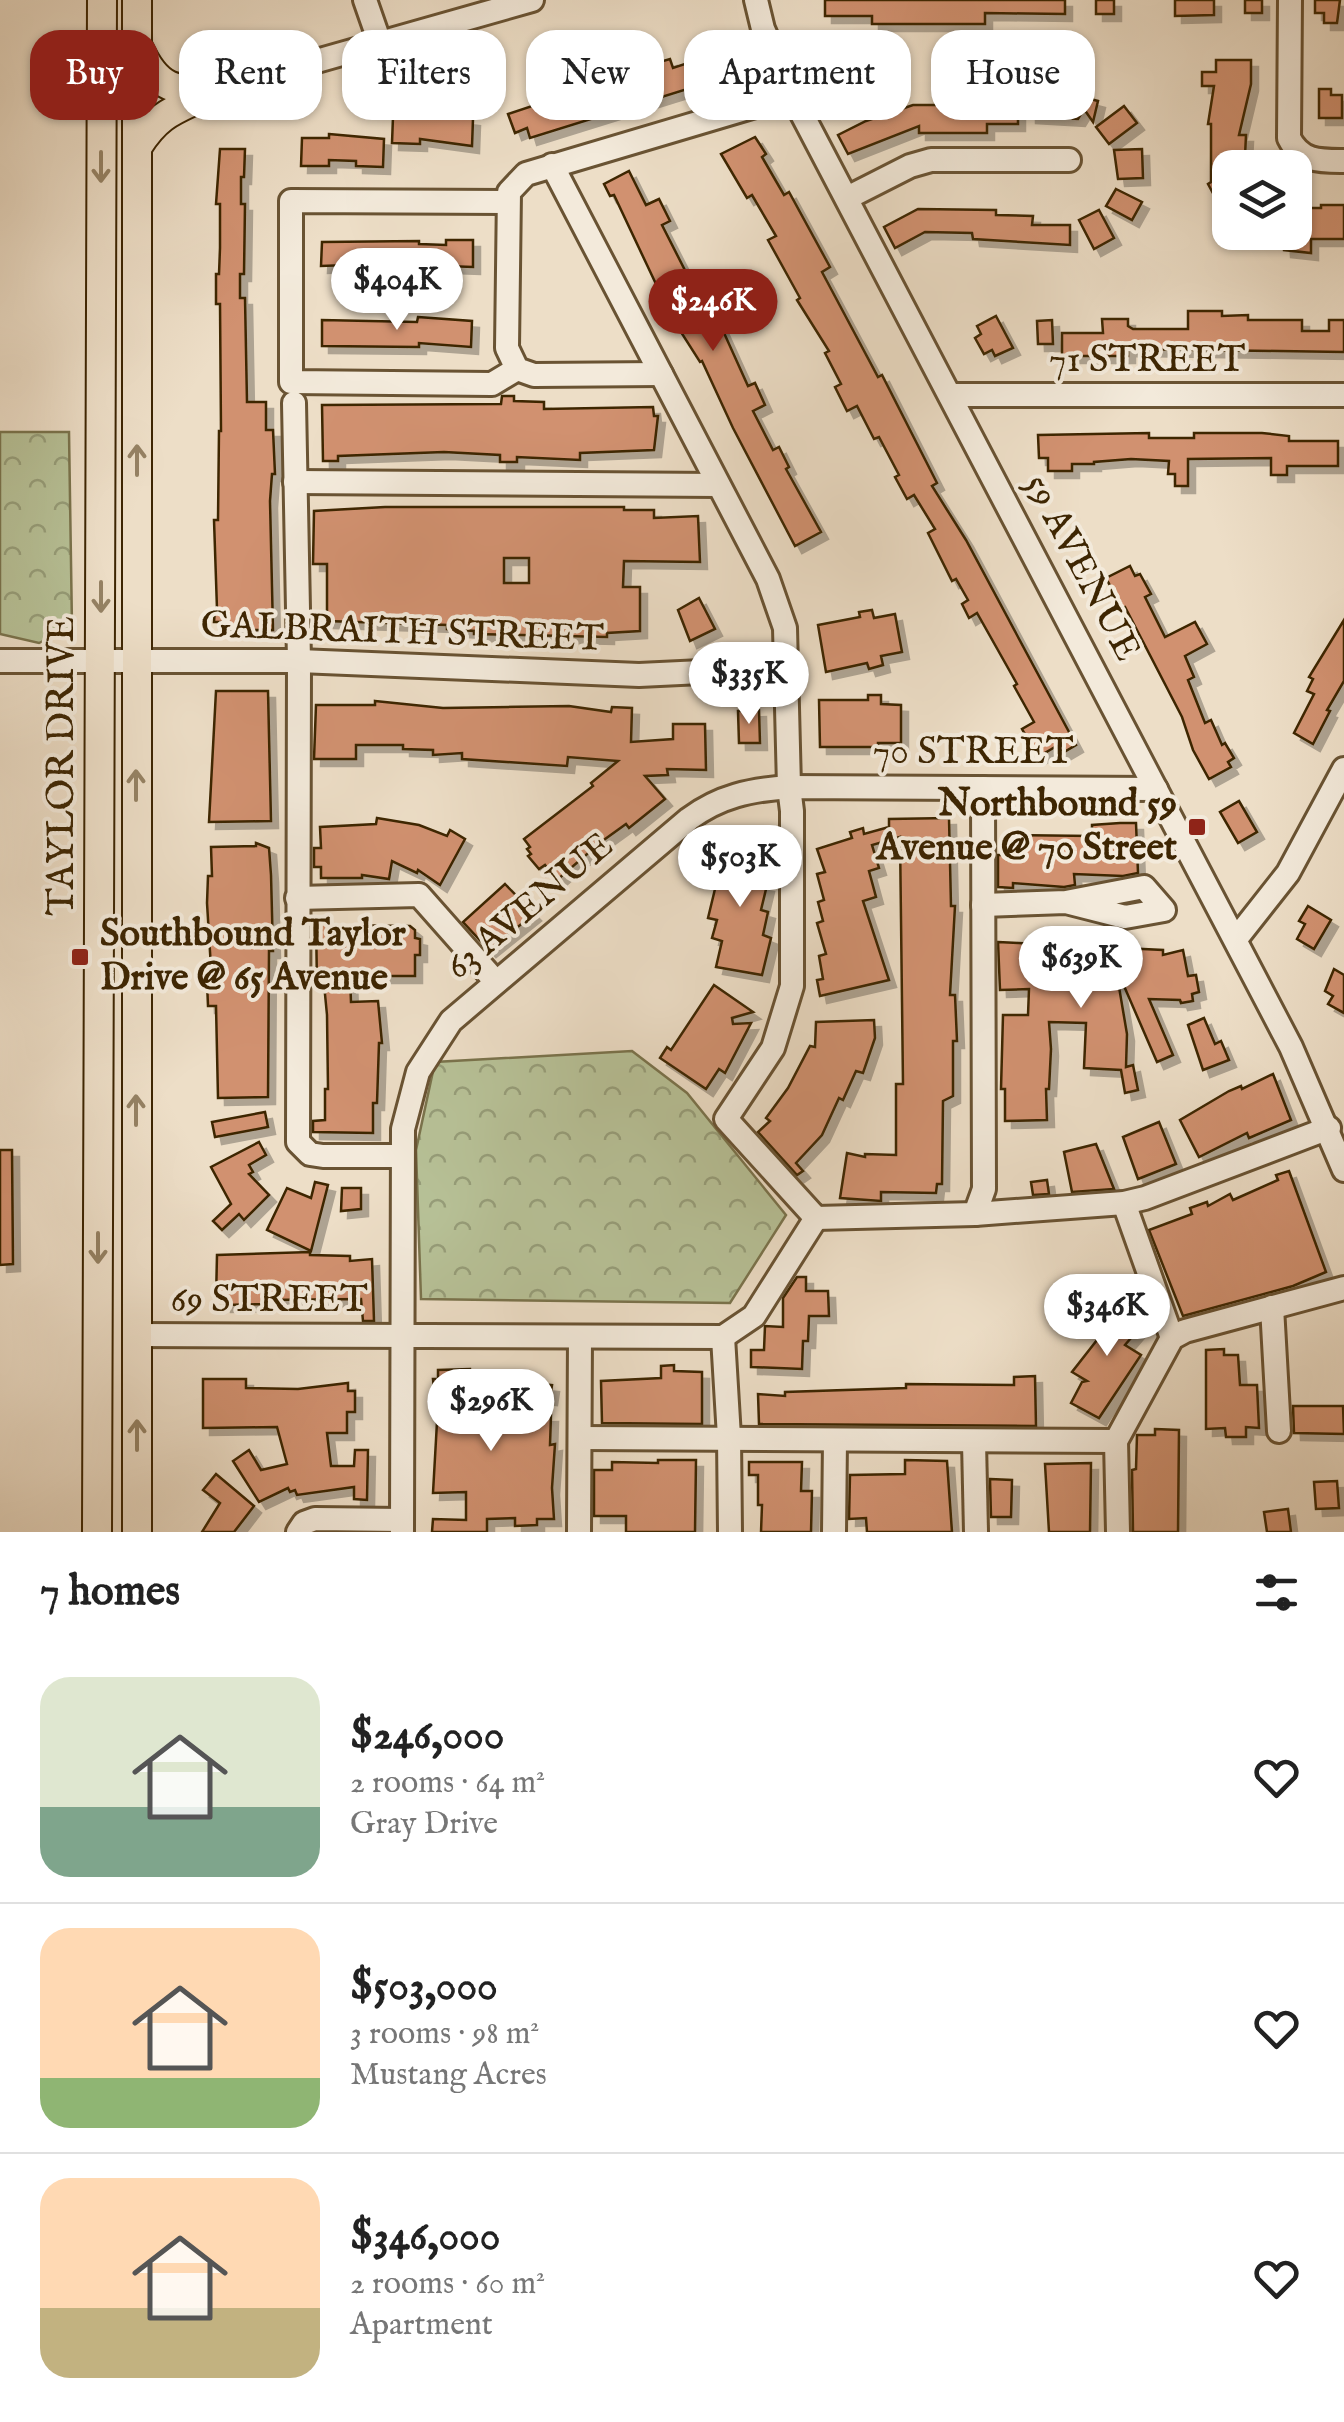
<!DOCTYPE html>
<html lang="en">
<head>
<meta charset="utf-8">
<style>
  :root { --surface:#fff; --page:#f2f2f2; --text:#222; --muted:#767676; --line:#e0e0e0; --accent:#8f2418 }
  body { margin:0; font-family:"IM FELL English",serif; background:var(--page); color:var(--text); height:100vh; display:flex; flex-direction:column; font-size:38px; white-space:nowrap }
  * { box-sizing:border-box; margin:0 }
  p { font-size:32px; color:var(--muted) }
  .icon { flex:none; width:55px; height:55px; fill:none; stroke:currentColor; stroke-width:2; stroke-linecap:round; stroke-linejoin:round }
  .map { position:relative; height:1532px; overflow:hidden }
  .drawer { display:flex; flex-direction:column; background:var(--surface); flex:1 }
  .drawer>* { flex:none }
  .hud { position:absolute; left:30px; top:30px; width:1285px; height:90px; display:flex; gap:20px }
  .controls { position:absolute; left:1212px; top:150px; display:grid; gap:20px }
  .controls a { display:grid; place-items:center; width:100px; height:100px; border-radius:20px; background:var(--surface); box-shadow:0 2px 8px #0004; font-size:50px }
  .price { position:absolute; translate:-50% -85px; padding:0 22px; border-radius:35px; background:#fff; color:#222; font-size:32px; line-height:65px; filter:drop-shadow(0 2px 5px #0008) }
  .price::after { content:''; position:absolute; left:50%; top:60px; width:30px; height:22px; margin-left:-15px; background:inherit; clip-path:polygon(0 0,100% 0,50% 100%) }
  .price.on { background:var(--accent); color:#fff }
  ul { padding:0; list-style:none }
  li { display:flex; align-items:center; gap:30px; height:250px; padding:0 40px }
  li+li { border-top:2px solid var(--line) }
  li span { display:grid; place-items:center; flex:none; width:280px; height:200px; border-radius:30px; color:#555 }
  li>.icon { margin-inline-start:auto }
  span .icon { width:120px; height:120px; fill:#fffc; stroke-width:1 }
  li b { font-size:42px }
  h2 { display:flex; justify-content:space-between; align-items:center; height:120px; padding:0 40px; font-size:42px }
  .pill { padding:0 35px; border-radius:30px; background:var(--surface); box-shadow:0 2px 8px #0004; font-size:35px; line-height:90px }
  .pill.on { background:var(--accent); color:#fff }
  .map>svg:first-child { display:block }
</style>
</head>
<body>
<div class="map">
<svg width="1344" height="1532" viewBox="0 0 1344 1532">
  <defs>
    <pattern id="forest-crowns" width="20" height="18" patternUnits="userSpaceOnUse" patternTransform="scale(2.5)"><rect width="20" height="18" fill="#b7c197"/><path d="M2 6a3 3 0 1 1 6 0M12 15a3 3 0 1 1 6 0" fill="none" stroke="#969d79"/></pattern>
    <filter id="shadow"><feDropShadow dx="7" dy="7" stdDeviation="0" flood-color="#0004"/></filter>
  </defs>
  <rect width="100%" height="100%" fill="#eddec7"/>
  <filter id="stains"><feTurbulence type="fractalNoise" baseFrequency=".002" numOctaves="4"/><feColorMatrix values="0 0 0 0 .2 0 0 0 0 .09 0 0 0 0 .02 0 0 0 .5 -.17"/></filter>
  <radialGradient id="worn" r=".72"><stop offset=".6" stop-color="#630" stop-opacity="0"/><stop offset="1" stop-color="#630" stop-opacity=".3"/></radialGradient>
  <!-- forest -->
  <g fill="url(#forest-crowns)" stroke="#7a734c" stroke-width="2.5">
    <polygon points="0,432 69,432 72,627 39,643 0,634"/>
    <polygon points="632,1051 687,1093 786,1215 730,1303 421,1299 416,1150 435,1062"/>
  </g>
  <!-- building -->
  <g fill="#d1916f" stroke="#3d2502" stroke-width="2.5" fill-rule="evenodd" filter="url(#shadow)">
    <polygon points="825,0 1065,0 1065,14 985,13 985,24 872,24 872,16 825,16"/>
    <rect x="1096" y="0" width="18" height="14"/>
    <polygon points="1175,0 1214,0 1214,15 1175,16"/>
    <rect x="1245" y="0" width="17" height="13"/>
    <polygon points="1315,0 1340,0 1337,23 1324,23 1324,13 1315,13"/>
    <polygon points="718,53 726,77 530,138 527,128 515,133 508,114 538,104 540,111 570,101 568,94 584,89 586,96 614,87 612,81 630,76 631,80 659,71 656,63 670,59 673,68"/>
    <polygon points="1216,60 1251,60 1251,84 1239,135 1246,135 1245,156 1233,156 1233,164 1230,164 1230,215 1220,195 1215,197 1208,184 1211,182 1211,124 1208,124 1214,86 1202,86 1202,72 1216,72"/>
    <polygon points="1319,89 1331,89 1331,95 1342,95 1342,118 1319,118"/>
    <polygon points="1071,94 1098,101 1093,122 1084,109 1078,119 1029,116 1029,96 1070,98"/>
    <polygon points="913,105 1018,105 1018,124 987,124 987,133 919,133 919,126 848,154 838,135 866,121"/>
    <polygon points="1124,106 1137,123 1109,144 1096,127"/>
    <polygon points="420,113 473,119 472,146 420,139 420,144 392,143 393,117 420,117"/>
    <polygon points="329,134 384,139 383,167 356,166 356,161 329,160 329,166 301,166 302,138 329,138"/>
    <polygon points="755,137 766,154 762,157 784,195 789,192 830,267 822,272 878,377 882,375 937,483 932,486 966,540 1076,745 1059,755 1055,747 1038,757 1022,729 1034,722 1014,686 1017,684 977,613 969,618 962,604 968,600 956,579 952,581 928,533 935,529 914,495 907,499 895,477 899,475 879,437 874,439 857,406 847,411 835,387 841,384 825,353 829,351 797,300 800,298 768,240 776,236 752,195 747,198 721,154"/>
    <polygon points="220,149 245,149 244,177 241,177 241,204 245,204 244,274 240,274 240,298 245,298 247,402 266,402 266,430 273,430 275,474 272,474 270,501 273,630 228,630 228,622 214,622 215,609 217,609 214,520 218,520 219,431 221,431 220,304 216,304 216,274 219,274 220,248 220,204 216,204"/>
    <polygon points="1142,149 1143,178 1118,179 1114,150"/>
    <polygon points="629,171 646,205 659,199 670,221 662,225 695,290 715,326 720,324 748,386 755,383 765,405 753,411 773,450 779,447 789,467 786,469 821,532 795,546 733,428 702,361 700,362 672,318 614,195 610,196 604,184"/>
    <polygon points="1116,189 1142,202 1132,220 1106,206"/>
    <polygon points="1321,205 1344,205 1344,239 1311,239 1311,253 1284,250 1283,232 1295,232 1295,208 1321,208"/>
    <polygon points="918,209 996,210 996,215 1033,216 1032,225 1070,225 1070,245 973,239 972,233 925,232 895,248 884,227"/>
    <polygon points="1099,210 1114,238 1094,249 1079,220"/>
    <polygon points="446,240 473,240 473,267 446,266 446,270 377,264 321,266 322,242 419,241 419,244 446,245"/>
    <polygon points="1188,311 1222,311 1222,316 1248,315 1248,320 1302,320 1302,331 1329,331 1329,320 1344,320 1344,352 1128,349 1128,356 1062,356 1062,333 1103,333 1102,319 1128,319 1128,326 1133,329 1188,329"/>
    <polygon points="996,316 1013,348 995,356 992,350 984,354 975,338 981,334 977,326"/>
    <polygon points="418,317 472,321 471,347 419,343 419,347 322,346 322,320 417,322"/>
    <polygon points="1052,320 1053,344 1038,344 1037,321"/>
    <polygon points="502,396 514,396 514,401 544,402 544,409 653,407 654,416 658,416 654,450 580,453 580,460 517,457 517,462 500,462 500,455 444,452 338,456 338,461 323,461 322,405 501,404"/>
    <polygon points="1149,433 1149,438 1194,438 1194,433 1262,433 1289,436 1289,441 1338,441 1338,466 1287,466 1287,475 1271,475 1271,458 1188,459 1188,486 1175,486 1175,474 1168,474 1169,461 1131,459 1094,462 1094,464 1072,464 1072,471 1048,471 1048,458 1039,458 1038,435"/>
    <path d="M 385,507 L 624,507 L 624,510 L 654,510 L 654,518 L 698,516 L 700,562 L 624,561 L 623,587 L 640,587 L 640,631 L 607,633 L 607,637 L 474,634 L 474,631 L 447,629 L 447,625 L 327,621 L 327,564 L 313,564 L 314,511 ZM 504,558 L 529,558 L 529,583 L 504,583 Z"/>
    <polygon points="1130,566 1135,576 1140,574 1151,594 1145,597 1165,637 1195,622 1207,644 1185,656 1194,677 1188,680 1205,723 1211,720 1222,745 1225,743 1234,758 1228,762 1231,767 1209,779 1193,750 1182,717 1125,607 1122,608 1106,578"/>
    <polygon points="699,598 715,629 690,641 678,610"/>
    <polygon points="872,610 874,618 895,614 902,652 881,656 883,665 869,669 867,663 826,672 818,625 860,617 859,612"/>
    <polygon points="1344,620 1344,681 1327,710 1330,711 1313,744 1294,733 1314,694 1307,691 1313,679 1309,677"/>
    <polygon points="216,691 268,691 271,821 209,822"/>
    <polygon points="868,695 881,695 881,704 901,705 901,743 878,743 878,747 820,747 819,700 868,700"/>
    <polygon points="375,701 443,708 569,706 611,712 612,707 632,708 631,742 673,739 673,724 705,724 706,770 667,769 668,775 645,776 665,799 629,828 626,824 601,842 557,880 545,865 539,869 528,856 531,854 527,849 530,847 524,839 593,786 591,783 618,761 568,757 567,766 462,759 462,753 433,755 433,750 403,749 403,745 356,745 356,759 314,759 316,705 375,705"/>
    <polygon points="759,710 760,743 739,743 738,711"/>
    <polygon points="1239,801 1257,832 1238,843 1220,812"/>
    <polygon points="377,818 419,825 447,836 450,830 465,839 440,885 418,870 417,873 392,861 389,879 362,875 362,878 321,878 321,867 314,867 314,848 321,848 320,827 376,824"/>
    <polygon points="949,818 951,906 955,906 950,995 955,995 957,1041 953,1041 953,1096 943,1101 942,1184 937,1184 936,1193 881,1192 881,1201 840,1198 847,1153 865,1157 865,1154 896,1155 896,1084 903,1084 900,837 872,845 879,868 869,871 876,897 863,901 889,980 820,996 817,980 823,979 819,956 826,954 817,923 823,921 818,902 824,900 817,874 825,872 817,849 852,838 850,832 863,828 864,834 889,827 889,819"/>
    <polygon points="1120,823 1136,823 1138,873 1123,876 1074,874 1075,885 1064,887 1013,883 1013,888 998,887 998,855 1004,855 1004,835 1092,836 1092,825"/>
    <polygon points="256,843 269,848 271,875 273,951 269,951 268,1097 218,1098 216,1006 208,1006 207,982 207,968 211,968 207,903 208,876 212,876 211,847 256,846"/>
    <polygon points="715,846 767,857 761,884 767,885 761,910 768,912 763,935 771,938 762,975 716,967 722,941 712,938 717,920 708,918 715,889 710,888 716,863 712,862"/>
    <polygon points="505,884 534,914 489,950 463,922"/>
    <polygon points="1308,906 1331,920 1314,949 1297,939 1305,924 1299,921"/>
    <polygon points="316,921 331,921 331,925 410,926 415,930 415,938 420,939 420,955 415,955 415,976 350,976 351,1002 378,1001 382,1043 379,1043 377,1103 373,1103 373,1133 313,1132 313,1121 325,1120 325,1089 328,1089 327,1015 324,984 317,985"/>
    <polygon points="998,942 1163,950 1163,955 1183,950 1188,976 1196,975 1199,992 1192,994 1193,1001 1181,1003 1180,1000 1149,999 1173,1055 1157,1062 1124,986 1119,987 1127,1034 1126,1067 1133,1065 1138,1090 1125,1093 1121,1070 1084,1068 1086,1023 1049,1022 1051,1049 1049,1089 1046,1089 1047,1120 1005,1121 1005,1089 1001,1089 1003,1015 1028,1015 1029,989 1000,990"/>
    <polygon points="1334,969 1344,975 1344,1013 1328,1004 1333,996 1325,991"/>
    <polygon points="714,985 753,1012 732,1018 733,1024 751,1023 725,1073 719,1069 706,1089 660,1058 667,1047 671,1050"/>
    <polygon points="1204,1018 1215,1044 1221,1041 1229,1060 1203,1070 1188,1025"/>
    <polygon points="874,1020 875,1038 863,1073 856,1071 843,1100 839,1098 822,1135 796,1163 803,1171 797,1175 758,1132 770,1121 766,1118 788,1088 810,1046 815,1047 816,1022"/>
    <polygon points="1273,1074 1291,1120 1249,1138 1247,1133 1199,1157 1180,1120 1229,1091 1241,1086 1242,1089"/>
    <polygon points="265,1112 268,1127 215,1137 212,1122"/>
    <polygon points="1159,1122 1176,1164 1138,1179 1123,1137"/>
    <polygon points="259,1142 266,1155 249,1165 253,1172 249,1174 269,1195 244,1220 239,1214 222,1230 213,1221 231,1204 211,1167"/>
    <polygon points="1096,1144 1114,1189 1072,1192 1064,1152"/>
    <polygon points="0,1150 12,1150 13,1264 0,1265"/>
    <polygon points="1289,1171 1326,1272 1293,1286 1183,1316 1149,1230 1192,1214 1190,1208 1207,1202 1208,1206 1230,1194 1233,1200 1278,1180 1276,1175"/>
    <polygon points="1047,1180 1049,1194 1033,1195 1031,1182"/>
    <polygon points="315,1182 328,1185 311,1251 267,1230 287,1188 311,1198"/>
    <polygon points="342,1188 361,1188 361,1209 341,1211"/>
    <polygon points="310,1252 310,1255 350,1256 350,1261 372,1259 374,1321 363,1321 361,1299 266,1300 266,1304 224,1305 224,1299 216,1299 217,1255"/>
    <polygon points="797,1277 806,1277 806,1291 828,1291 829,1316 809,1316 808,1341 803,1341 802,1369 751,1367 751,1350 764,1350 765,1326 783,1327 783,1298"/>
    <polygon points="1099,1288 1143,1324 1125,1345 1141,1355 1099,1418 1071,1403 1082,1382 1087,1381 1072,1372 1115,1317 1091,1298"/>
    <polygon points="1224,1349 1224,1355 1238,1355 1240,1385 1257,1385 1259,1428 1246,1427 1246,1437 1226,1437 1225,1428 1206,1429 1206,1350"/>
    <polygon points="674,1365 674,1371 702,1372 702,1424 602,1423 601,1381 661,1378 661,1366"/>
    <polygon points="470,1369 471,1377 552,1385 550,1398 483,1390 484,1417 551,1415 550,1445 555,1444 552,1488 554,1519 537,1519 537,1525 515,1526 515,1518 487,1519 487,1532 432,1532 433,1519 466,1520 466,1492 433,1493 437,1422 433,1379 438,1379 438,1370"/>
    <polygon points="1035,1376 1036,1426 759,1424 758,1394 785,1396 785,1392 906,1388 906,1384 1014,1385 1014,1377"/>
    <polygon points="203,1379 246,1379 246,1388 298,1389 348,1383 348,1391 355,1391 355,1412 347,1412 347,1433 327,1433 331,1466 354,1466 355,1450 368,1450 367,1500 354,1499 354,1487 297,1495 295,1490 290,1492 288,1488 259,1502 233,1461 249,1450 261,1470 287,1464 277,1427 203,1428"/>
    <polygon points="1293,1406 1343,1406 1344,1434 1294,1433"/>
    <polygon points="1155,1429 1179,1430 1178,1532 1133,1532 1132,1470 1136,1469 1137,1435 1155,1435"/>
    <polygon points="658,1460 696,1460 695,1532 626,1532 626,1516 594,1516 594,1470 612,1470 612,1462 658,1463"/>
    <polygon points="905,1460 947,1461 952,1532 867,1532 866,1518 849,1519 850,1475 905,1474"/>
    <polygon points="749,1462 802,1462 801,1491 812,1491 811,1532 761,1532 762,1505 758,1505 758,1475 749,1475"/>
    <polygon points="1091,1463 1090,1532 1049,1532 1045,1464"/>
    <polygon points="216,1474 254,1506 234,1532 202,1532 220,1503 203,1490"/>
    <polygon points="990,1479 1012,1480 1011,1517 991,1517"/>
    <polygon points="1337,1481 1339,1508 1316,1509 1314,1482"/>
    <polygon points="1288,1509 1291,1532 1267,1532 1264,1512"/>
  </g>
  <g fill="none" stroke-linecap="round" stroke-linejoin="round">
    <!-- minor casing -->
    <g stroke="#695333" stroke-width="28">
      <g id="minor">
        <polyline points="365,0 380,43"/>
        <polyline points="756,0 763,29 792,95 1291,1047 1344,1170"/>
        <path d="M 1290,0 L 1289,138 C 1301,162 1320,161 1344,161"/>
        <polyline points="218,89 532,0"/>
        <polyline points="552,165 768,579 785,628 789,787 792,811 792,986 773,1048 726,1119 816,1218 975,1214 1124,1203 1145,1198 1329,1128"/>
        <polyline points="847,198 910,166 931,160 1069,160"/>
        <polyline points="507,202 291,201 291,382 492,384 517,369"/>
        <polyline points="661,374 534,375 517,369 507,348 509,192 526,174 792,95"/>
        <polyline points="950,395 1344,395"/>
        <polyline points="294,403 299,661 298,1142 310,1154 323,1156 401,1156"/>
        <polyline points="295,482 718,485"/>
        <polyline points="0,661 299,661 639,675 786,668"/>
        <polyline points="297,898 419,895 496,982"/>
        <polyline points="983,905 1066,902 1144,887 1164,910 1125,917 1066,902"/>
        <polyline points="1236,939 1288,873 1344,769"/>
        <polyline points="1124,1203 1172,1338"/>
        <polyline points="975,1214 984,1189 983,788"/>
        <polyline points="1272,1307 1279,1431"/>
        <polyline points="136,1335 723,1337 754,1316 816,1218"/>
        <polyline points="723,1337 729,1437 730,1532"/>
        <polyline points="580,1438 1116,1441"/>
        <polyline points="974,1442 976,1532"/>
        <polyline points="298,1532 304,1523 315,1519 402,1520"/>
        <path d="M 402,1532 L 403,1129 L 418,1072 L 451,1021 L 689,819 C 720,796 750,790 789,787 L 1156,789"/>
        <polyline points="579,1532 580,1337"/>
        <polyline points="834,1532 835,1440"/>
        <polyline points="1118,1532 1116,1441 1172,1338 1185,1331 1344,1288"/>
      </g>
    </g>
    <!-- major casing -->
    <g stroke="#3d2502" stroke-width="32">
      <g id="major">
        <path d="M 139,49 C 158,90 175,92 218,89"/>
        <path d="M 138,146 C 160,111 177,110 212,92"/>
        <polyline points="97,1532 102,0"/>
        <polyline points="137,1532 137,0"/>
      </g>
    </g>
    <!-- minor -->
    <use href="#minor" stroke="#f3eadb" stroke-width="22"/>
    <!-- major -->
    <use href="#major" stroke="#eddec7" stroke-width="28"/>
  </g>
  <!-- one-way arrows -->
  <defs><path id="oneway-shaft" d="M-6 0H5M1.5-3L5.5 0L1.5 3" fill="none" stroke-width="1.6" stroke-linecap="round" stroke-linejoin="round" transform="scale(2.5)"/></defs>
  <g stroke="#958264">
    <use href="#oneway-shaft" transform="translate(101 167) rotate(90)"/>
    <use href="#oneway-shaft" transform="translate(137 460) rotate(-90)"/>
    <use href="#oneway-shaft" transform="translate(101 597) rotate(90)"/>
    <use href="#oneway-shaft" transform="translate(136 785) rotate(-90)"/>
    <use href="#oneway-shaft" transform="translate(136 1110) rotate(-90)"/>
    <use href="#oneway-shaft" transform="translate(98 1248) rotate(90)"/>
    <use href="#oneway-shaft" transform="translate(137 1435) rotate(-90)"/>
  </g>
  <!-- markers -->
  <g fill="#8f2418" stroke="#f3eadb" stroke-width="4">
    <rect x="1187" y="817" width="20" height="20" rx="5"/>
    <rect x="70" y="947" width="20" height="20" rx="5"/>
  </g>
  <g text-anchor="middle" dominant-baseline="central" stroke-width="8" stroke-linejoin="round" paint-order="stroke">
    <!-- street labels -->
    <g font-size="38" fill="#3d2502" stroke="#f3eadb">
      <text x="1147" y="361">71 STREET</text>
      <text transform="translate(1081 568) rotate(62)">59 AVENUE</text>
      <text transform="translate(402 633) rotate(2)">GALBRAITH STREET</text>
      <text x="973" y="753">70 STREET</text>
      <text transform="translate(63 766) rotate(-90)">TAYLOR DRIVE</text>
      <text transform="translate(530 907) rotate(-40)">63 AVENUE</text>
      <text x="269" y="1301">69 STREET</text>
    </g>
    <!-- poi labels -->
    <g font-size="38" font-weight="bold" fill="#3d2502" stroke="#f3eadb" text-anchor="end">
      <text x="1177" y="805">Northbound 59<tspan x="1177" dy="44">Avenue @ 70 Street</tspan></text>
      <text x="100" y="935" text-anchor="start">Southbound Taylor<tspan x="100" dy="44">Drive @ 65 Avenue</tspan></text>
    </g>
  </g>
  <rect width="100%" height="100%" filter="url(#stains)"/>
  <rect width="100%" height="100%" fill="url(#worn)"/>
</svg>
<div class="controls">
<a><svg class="icon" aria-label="layers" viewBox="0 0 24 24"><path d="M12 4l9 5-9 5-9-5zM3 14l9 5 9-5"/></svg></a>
</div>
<b class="price" style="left:397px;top:333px">$404K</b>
<b class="price on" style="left:713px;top:354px">$246K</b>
<b class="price" style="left:749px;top:727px">$335K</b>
<b class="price" style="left:740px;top:910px">$503K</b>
<b class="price" style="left:1081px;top:1011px">$639K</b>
<b class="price" style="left:1107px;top:1359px">$346K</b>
<b class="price" style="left:491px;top:1454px">$296K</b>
<div class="hud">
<a class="pill on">Buy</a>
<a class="pill">Rent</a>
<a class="pill">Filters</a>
<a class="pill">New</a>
<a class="pill">Apartment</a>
<a class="pill">House</a>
</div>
</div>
<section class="drawer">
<h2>7 homes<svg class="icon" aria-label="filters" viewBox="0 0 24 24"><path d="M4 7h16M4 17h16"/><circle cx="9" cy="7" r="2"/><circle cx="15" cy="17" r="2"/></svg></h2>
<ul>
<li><span style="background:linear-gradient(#dfe7d0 65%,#7fa58c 0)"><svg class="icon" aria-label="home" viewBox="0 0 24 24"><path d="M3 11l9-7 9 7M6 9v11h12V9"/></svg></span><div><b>$246,000</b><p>2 rooms · 64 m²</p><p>Gray Drive</p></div><svg class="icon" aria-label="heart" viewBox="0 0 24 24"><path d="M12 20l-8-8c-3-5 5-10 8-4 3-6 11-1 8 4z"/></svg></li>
<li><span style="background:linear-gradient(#ffd9b3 75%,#8fb573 0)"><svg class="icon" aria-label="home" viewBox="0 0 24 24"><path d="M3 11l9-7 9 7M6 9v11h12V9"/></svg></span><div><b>$503,000</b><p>3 rooms · 98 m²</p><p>Mustang Acres</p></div><svg class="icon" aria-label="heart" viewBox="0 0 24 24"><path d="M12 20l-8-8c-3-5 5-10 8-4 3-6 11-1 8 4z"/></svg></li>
<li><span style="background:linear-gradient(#ffd9b3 65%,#c2b280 0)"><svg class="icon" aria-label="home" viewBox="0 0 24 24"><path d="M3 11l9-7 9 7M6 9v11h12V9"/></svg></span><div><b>$346,000</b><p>2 rooms · 60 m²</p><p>Apartment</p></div><svg class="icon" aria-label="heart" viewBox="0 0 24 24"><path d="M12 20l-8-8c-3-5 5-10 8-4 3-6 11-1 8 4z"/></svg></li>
</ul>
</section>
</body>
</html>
